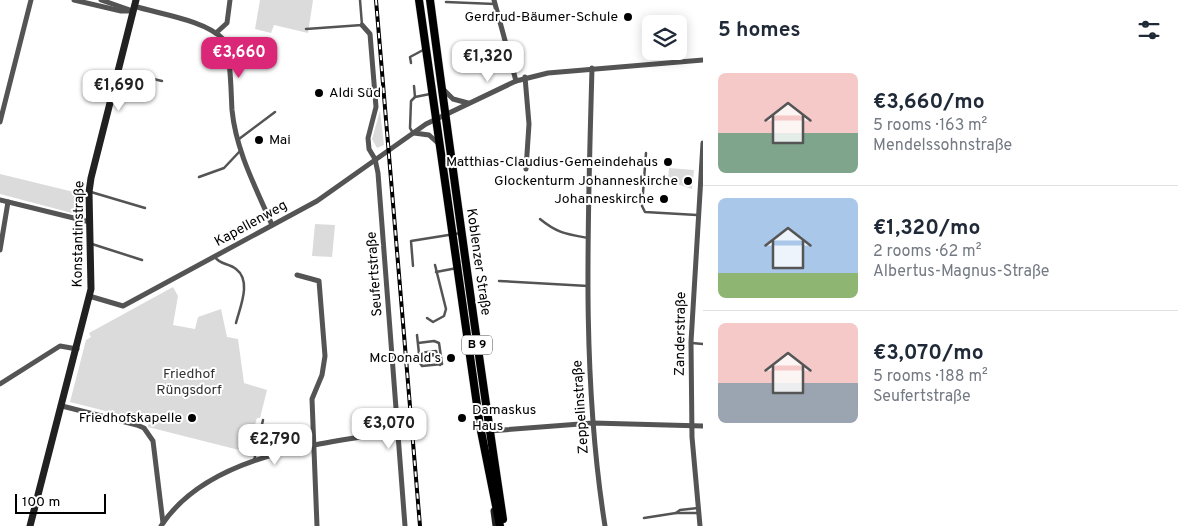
<!DOCTYPE html>
<html lang="en">
<head>
<meta charset="utf-8">
<style>
  :root { --surface:#fff; --page:#f2f2f3; --text:#1f2937; --muted:#747a83; --line:#e0e1e3; --accent:#db2777 }
  body { margin:0; font-family:Overpass,sans-serif; background:var(--page); color:var(--text); height:100vh; display:flex; flex-direction:column; font-size:19px; white-space:nowrap }
  * { box-sizing:border-box; margin:0 }
  p { font-size:16px; color:var(--muted) }
  .icon { flex:none; width:28px; height:28px; fill:none; stroke:currentColor; stroke-width:2; stroke-linecap:round; stroke-linejoin:round }
  .map { position:relative; flex:1; overflow:hidden }
  .details { display:flex; flex-direction:column; background:var(--surface); width:475px }
  .details>* { flex:none }
  .controls { position:absolute; left:642px; top:15px; display:grid; gap:10px }
  .controls a { display:grid; place-items:center; width:45px; height:45px; border-radius:8px; background:var(--surface); box-shadow:0 2px 12px #0003; font-size:25px }
  .scale { position:absolute; left:15px; bottom:12px; width:91px; box-sizing:border-box; padding-left:5px; border:2px solid #000; border-top:0; font-size:14px; line-height:18px; white-space:nowrap; color:#000; -webkit-text-stroke:4px #fff; paint-order:stroke }
  .price { position:absolute; translate:-50% -42px; padding:0 11px; border-radius:10px; background:#fff; color:#222; font-size:16px; line-height:32px; filter:drop-shadow(0 1px 2px #0008) }
  .price::after { content:''; position:absolute; left:50%; top:30px; width:15px; height:11px; margin-left:-8px; background:inherit; clip-path:polygon(0 0,100% 0,50% 100%) }
  .price.current { background:var(--accent); color:#fff }
  ul { padding:0; list-style:none }
  li { display:flex; align-items:center; gap:15px; height:125px; padding:0 15px }
  li+li { border-top:1px solid var(--line) }
  li span { display:grid; place-items:center; flex:none; width:140px; height:100px; border-radius:8px; color:#555 }
  li>.icon { margin-inline-start:auto }
  span .icon { width:60px; height:60px; fill:#fffc; stroke-width:1 }
  li b { font-size:21px }
  h2 { display:flex; justify-content:space-between; align-items:center; height:60px; padding:0 15px; font-size:21px }
  main { display:flex; flex:1; min-height:0 }
  .map>svg:first-child { display:block }
</style>
</head>
<body>
<main>
<div class="map">
<svg width="703" height="526" viewBox="0 0 703 526">
  <rect width="100%" height="100%" fill="#fff"/>
  <!-- green -->
  <g fill="#dbdbdb">
    <polygon points="260,0 313,0 308,33 274,25 271,33 255,29"/>
    <polygon points="380,111 384,145 377,148 372,139"/>
    <polygon points="669,168 694,170 692,189 668,181"/>
    <polygon points="0,174 78,193 72,213 0,194"/>
    <polygon points="315,224 335,225 332,257 312,256"/>
    <polygon points="173,287 178,296 173,325 195,329 198,317 221,309 227,337 238,339 244,383 267,390 260,418 257,418 247,452 148,427 149,422 70,402 86,340 91,337 89,333"/>
  </g>
  <g fill="none" stroke-linecap="round" stroke-linejoin="round">
    <!-- primary casing -->
    <g stroke="#dbdbdb" stroke-width="9">
      <g id="primary">
        <polyline points="419,0 480,426 500,526"/>
        <path d="M 430,0 C 453,173 477,346 503,519"/>
      </g>
    </g>
    <!-- service -->
    <g stroke="#545454" stroke-width="2.5">
      <polyline points="446,2 495,4"/>
      <polyline points="306,29 362,25 360,0"/>
      <polyline points="411,63 410,57 425,49"/>
      <polyline points="119,71 162,81"/>
      <polyline points="414,86 415,97"/>
      <polyline points="413,133 410,128 411,101 415,97 430,94"/>
      <polyline points="239,139 275,112"/>
      <polyline points="646,153 642,206 645,212 697,215"/>
      <polyline points="199,177 224,168 240,151"/>
      <polyline points="91,192 145,208"/>
      <path d="M 540,219 C 557,233 566,234 588,238"/>
      <polyline points="92,244 142,260"/>
      <path d="M 215,257 C 220,265 229,263 236,269 C 252,281 240,307 236,323"/>
      <polyline points="413,266 411,241 461,233"/>
      <polyline points="436,272 457,268"/>
      <polyline points="499,281 588,286"/>
      <polyline points="427,318 433,322 444,316 446,309 435,265"/>
      <polyline points="417,335 420,363 422,366 442,364 439,343 434,341 418,343"/>
      <polyline points="692,343 703,344"/>
      <polyline points="419,353 436,351 440,365"/>
      <polyline points="371,413 377,433"/>
      <polyline points="254,461 263,420"/>
      <polyline points="676,513 680,510 698,508"/>
      <polyline points="644,518 676,513 698,513"/>
    </g>
    <!-- minor -->
    <g stroke="#545454" stroke-width="5">
      <polyline points="74,0 121,11 133,11"/>
      <polyline points="101,0 130,10"/>
      <polyline points="494,0 516,81"/>
      <path d="M 134,6 C 159,14 205,20 223,39 C 231,48 231,96 232,110 C 236,151 256,188 272,225"/>
      <polyline points="362,25 370,34 376,107 368,138 369,149 375,159 378,173 405,526"/>
      <polyline points="216,33 227,23 230,0"/>
      <path d="M 592,68 C 588,220 581,375 605,526"/>
      <polyline points="525,77 529,124 526,169"/>
      <polyline points="443,89 453,99 468,103"/>
      <polyline points="0,122 31,0"/>
      <polyline points="414,133 429,135 439,144"/>
      <polyline points="0,200 90,222"/>
      <polyline points="0,250 8,202"/>
      <polyline points="297,275 319,281 325,356 322,375 312,399 317,526"/>
      <polyline points="89,296 123,306 317,201 426,124 516,81 548,73 703,60"/>
      <polyline points="0,384 60,346 77,349"/>
      <polyline points="62,406 137,425 144,428 153,441 163,523"/>
      <polyline points="489,431 593,423 703,426"/>
      <path d="M 161,526 C 208,454 320,444 398,431"/>
      <polyline points="700,526 692,437 691,342 703,143"/>
    </g>
    <!-- secondary -->
    <g stroke="#212121" stroke-width="7">
      <polyline points="494,511 496,526"/>
      <polyline points="30,526 91,289 89,192 91,178 136,0"/>
    </g>
    <!-- primary -->
    <use href="#primary" stroke="#000" stroke-width="8"/>
    <!-- rail casing -->
    <g stroke="#000" stroke-width="4">
      <polyline id="rail" points="376,0 420,526"/>
    </g>
    <!-- rail -->
    <use href="#rail" stroke="#fff" stroke-width="2" stroke-dasharray="5.5" stroke-linecap="butt"/>
  </g>
  <!-- markers -->
  <g fill="#000" stroke="#fff" stroke-width="2">
    <circle cx="628" cy="17" r="5"/>
    <circle cx="319" cy="93" r="5"/>
    <circle cx="259" cy="140" r="5"/>
    <circle cx="668" cy="162" r="5"/>
    <circle cx="688" cy="181" r="5"/>
    <circle cx="664" cy="199" r="5"/>
    <circle cx="451" cy="358" r="5"/>
    <circle cx="192" cy="418" r="5"/>
    <circle cx="462" cy="418" r="5"/>
  </g>
  <g text-anchor="middle" dominant-baseline="central" stroke-width="4" stroke-linejoin="round" paint-order="stroke">
    <!-- shield labels -->
    <rect fill="#fff" stroke="#4c4c4c" stroke-width="1" x="462" y="335.5" width="30" height="19" rx="4"/>
    <g font-size="12" font-weight="bold" fill="#000">
      <text x="477" y="345">B 9</text>
    </g>
    <!-- poi labels -->
    <g font-size="14" fill="#000" stroke="#fff" text-anchor="end">
      <text x="618" y="17">Gerdrud-Bäumer-Schule</text>
      <text x="329" y="93" text-anchor="start">Aldi Süd</text>
      <text x="269" y="140" text-anchor="start">Mai</text>
      <text x="658" y="162">Matthias-Claudius-Gemeindehaus</text>
      <text x="678" y="181">Glockenturm Johanneskirche</text>
      <text x="654" y="199">Johanneskirche</text>
      <text x="441" y="358">McDonald's</text>
      <text x="472" y="410" text-anchor="start">Damaskus<tspan x="472" dy="16">Haus</tspan></text>
      <text x="182" y="418">Friedhofskapelle</text>
    </g>
    <!-- street labels -->
    <g font-size="14" fill="#000" stroke="#fff">
      <text transform="translate(251 224) rotate(-29)">Kapellenweg</text>
      <text transform="translate(79 234) rotate(-89)">Konstantinstraße</text>
      <text transform="translate(478 262) rotate(82)">Koblenzer Straße</text>
      <text transform="translate(375 274) rotate(-94)">Seufertstraße</text>
      <text transform="translate(681 334) rotate(-89)">Zanderstraße</text>
      <text transform="translate(581 407) rotate(-94)">Zeppelinstraße</text>
    </g>
    <!-- park labels -->
    <g font-size="14" fill="#323232" stroke="#fff">
      <text x="189" y="374">Friedhof<tspan x="189" dy="16">Rüngsdorf</tspan></text>
    </g>
  </g>
</svg>
<div class="controls">
<a><svg class="icon" aria-label="layers" viewBox="0 0 24 24"><path d="M12 4l9 5-9 5-9-5zM3 14l9 5 9-5"/></svg></a>
</div>
<div class="scale">100 m</div>
<b class="price current" style="left:239px;top:79px">€3,660</b>
<b class="price" style="left:488px;top:83px">€1,320</b>
<b class="price" style="left:119px;top:112px">€1,690</b>
<b class="price" style="left:389px;top:450px">€3,070</b>
<b class="price" style="left:275px;top:466px">€2,790</b>
</div>
<section class="details">
<h2>5 homes<svg class="icon" aria-label="filters" viewBox="0 0 24 24"><path d="M4 7h16M4 17h16"/><circle cx="9" cy="7" r="2"/><circle cx="15" cy="17" r="2"/></svg></h2>
<ul>
<li><span style="background:linear-gradient(#f6c9c9 60%,#7fa58c 0)"><svg class="icon" aria-label="home" viewBox="0 0 24 24"><path d="M3 11l9-7 9 7M6 9v11h12V9"/></svg></span><div><b>€3,660/mo</b><p>5 rooms · 163 m²</p><p>Mendelssohnstraße</p></div></li>
<li><span style="background:linear-gradient(#a9c7e8 75%,#8fb573 0)"><svg class="icon" aria-label="home" viewBox="0 0 24 24"><path d="M3 11l9-7 9 7M6 9v11h12V9"/></svg></span><div><b>€1,320/mo</b><p>2 rooms · 62 m²</p><p>Albertus-Magnus-Straße</p></div></li>
<li><span style="background:linear-gradient(#f6c9c9 60%,#9aa5b1 0)"><svg class="icon" aria-label="home" viewBox="0 0 24 24"><path d="M3 11l9-7 9 7M6 9v11h12V9"/></svg></span><div><b>€3,070/mo</b><p>5 rooms · 188 m²</p><p>Seufertstraße</p></div></li>
</ul>
</section>
</main>
</body>
</html>
